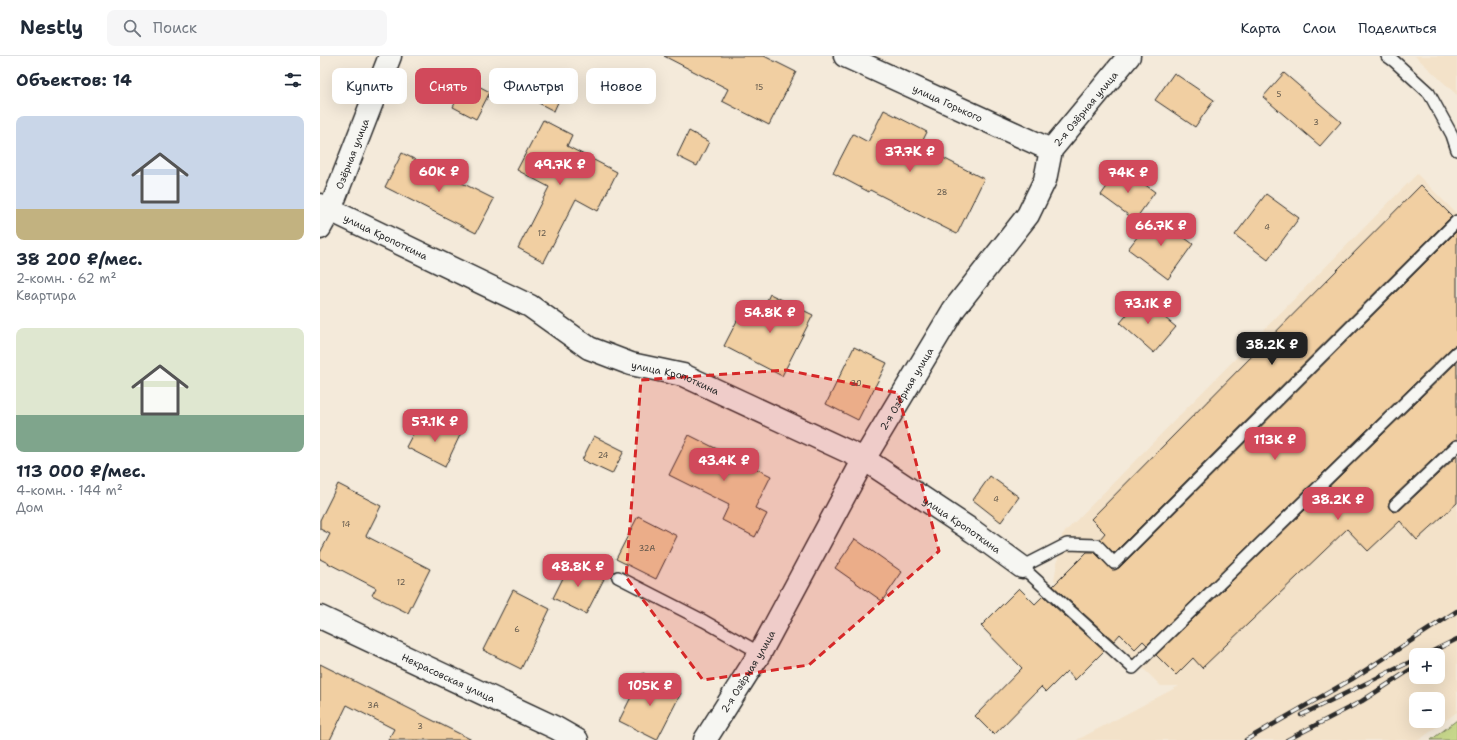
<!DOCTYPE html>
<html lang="ru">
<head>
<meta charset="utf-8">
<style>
  :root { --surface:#fff; --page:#f6f6f7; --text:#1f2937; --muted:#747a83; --line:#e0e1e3; --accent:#d1495b }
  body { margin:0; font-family:"Shantell Sans",sans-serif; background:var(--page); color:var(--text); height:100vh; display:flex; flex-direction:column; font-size:15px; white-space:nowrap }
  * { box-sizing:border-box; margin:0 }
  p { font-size:13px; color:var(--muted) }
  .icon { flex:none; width:22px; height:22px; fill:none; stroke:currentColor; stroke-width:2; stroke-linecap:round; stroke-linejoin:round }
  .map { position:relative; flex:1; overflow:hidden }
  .details { display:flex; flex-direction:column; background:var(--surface); width:320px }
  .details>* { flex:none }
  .hud { position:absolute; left:12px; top:12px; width:380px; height:36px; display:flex; gap:8px }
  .buttons { position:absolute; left:1089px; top:592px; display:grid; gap:8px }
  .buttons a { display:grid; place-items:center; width:36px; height:36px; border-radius:8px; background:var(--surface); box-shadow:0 4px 16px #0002; font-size:20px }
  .price { position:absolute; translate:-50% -34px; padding:0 9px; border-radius:8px; background:var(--accent); color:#fff; font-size:13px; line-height:26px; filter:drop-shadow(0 1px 2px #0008) }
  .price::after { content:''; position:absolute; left:50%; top:24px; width:12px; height:9px; margin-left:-6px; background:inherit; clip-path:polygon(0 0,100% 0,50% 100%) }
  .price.selected { background:#222; color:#fff }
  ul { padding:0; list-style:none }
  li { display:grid; align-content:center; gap:8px; height:212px; padding:0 16px }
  li span { display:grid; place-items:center; height:124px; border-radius:8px; color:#555 }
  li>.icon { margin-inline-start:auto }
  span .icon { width:72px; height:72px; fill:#fffc; stroke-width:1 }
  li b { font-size:17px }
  h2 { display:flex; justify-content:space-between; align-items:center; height:48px; padding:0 16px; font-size:17px }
  .tag { padding:0 14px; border-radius:8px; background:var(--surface); box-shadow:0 4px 16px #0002; font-size:14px; line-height:36px }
  .tag.selected { background:var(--accent); color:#fff }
  header { display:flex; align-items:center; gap:24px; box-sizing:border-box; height:56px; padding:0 20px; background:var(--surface); border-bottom:1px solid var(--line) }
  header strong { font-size:19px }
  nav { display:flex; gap:22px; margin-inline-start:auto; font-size:14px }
  .search { width:280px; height:36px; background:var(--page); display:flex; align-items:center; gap:10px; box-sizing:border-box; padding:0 14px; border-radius:8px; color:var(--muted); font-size:15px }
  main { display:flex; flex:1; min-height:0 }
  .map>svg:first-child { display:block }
</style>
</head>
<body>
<header>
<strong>Nestly</strong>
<div class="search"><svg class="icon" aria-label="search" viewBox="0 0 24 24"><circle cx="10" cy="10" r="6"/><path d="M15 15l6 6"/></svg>Поиск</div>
<nav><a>Карта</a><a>Слои</a><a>Поделиться</a></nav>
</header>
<main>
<section class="details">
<h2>Объектов: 14<svg class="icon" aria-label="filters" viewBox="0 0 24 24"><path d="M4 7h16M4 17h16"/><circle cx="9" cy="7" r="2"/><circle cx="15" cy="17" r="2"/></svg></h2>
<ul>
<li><span style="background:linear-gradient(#c9d6e8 75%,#c2b280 0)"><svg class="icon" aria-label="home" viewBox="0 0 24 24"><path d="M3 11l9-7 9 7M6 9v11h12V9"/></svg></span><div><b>38 200 ₽/мес.</b><p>2-комн. · 62 m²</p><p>Квартира</p></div></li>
<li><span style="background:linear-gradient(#dfe7d0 70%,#7fa58c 0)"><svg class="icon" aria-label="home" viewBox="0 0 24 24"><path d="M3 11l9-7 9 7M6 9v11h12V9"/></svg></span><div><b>113 000 ₽/мес.</b><p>4-комн. · 144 m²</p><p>Дом</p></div></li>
</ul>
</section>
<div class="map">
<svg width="1137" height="684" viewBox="0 0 1137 684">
  <rect width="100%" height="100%" fill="#f4eada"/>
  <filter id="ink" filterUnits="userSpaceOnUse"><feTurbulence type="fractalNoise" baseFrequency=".025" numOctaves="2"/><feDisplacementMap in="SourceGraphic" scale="8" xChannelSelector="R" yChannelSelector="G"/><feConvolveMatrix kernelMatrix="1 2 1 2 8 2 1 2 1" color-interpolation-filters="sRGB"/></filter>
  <g filter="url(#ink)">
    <!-- built -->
    <g fill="#f3e2c9" fill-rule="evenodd">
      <polygon points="1095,0 1137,0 1137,39"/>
      <path d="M 1097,118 L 1137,158 L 1137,656 L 1099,684 L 757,684 L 859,630 L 841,630 L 734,524 L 742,479 ZM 1096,599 L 1118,599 L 1118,621 L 1096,621 ZM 1096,643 L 1118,643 L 1118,665 L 1096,665 Z"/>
    </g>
    <!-- green -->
    <polygon fill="#c7d78b" stroke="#79815b" points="1137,664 1137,684 1111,684"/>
    <!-- building -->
    <g fill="#f1cfa2" stroke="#2b2b2b">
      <polygon points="344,0 444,0 476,16 449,69 402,45 408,33"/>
      <polygon points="854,17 894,44 875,71 835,44"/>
      <polygon points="964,17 1021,66 1000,90 943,41"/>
      <polygon points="218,19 244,33 234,55 207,41"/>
      <polygon points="147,24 170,36 156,63 133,51"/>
      <polygon points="564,54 607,76 600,90 664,123 637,178 550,134 549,136 513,117 533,78 548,86"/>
      <polygon points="223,64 252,79 247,90 297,116 278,155 256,143 224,206 198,192 229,131 197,114"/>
      <polygon points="369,75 389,86 377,110 357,100"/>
      <polygon points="82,97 174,143 156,177 65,131"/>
      <polygon points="801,111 835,136 815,164 781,139"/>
      <polygon points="1101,129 1132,160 794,497 780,483 785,477 771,463"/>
      <polygon points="946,138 979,162 948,204 915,179"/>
      <polygon points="834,159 873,188 848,223 808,193"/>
      <polygon points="1137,175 1137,289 1132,291 827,589 823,585 815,593 800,578 794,585 733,530 767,496 774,496 792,514 795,514 799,512"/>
      <polygon points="450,238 493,259 462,320 404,290 422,255 438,263"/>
      <polygon points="821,242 856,271 834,297 800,267"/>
      <polygon points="534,291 567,307 538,364 506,348"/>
      <polygon points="1137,306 1137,383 1132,385 1070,444 1068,450 1073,456 1080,454 1137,400 1137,447 1097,484 1080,465 1048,495 1027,473 882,612 873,602 856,619 836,599"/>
      <polygon points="116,364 141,377 125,411 86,391 97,370 110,376"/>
      <polygon points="369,379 451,420 435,452 447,458 435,481 402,464 409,449 349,419"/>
      <polygon points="274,380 304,395 292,418 262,404"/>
      <polygon points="670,420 699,441 681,466 653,444"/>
      <polygon points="18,428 61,450 46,480 110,513 88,557 52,539 56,532 0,503 0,497 10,478 0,473 0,464"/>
      <polygon points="318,460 357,480 336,523 296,503"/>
      <polygon points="535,483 582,516 562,545 515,512"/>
      <polygon points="251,506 284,523 266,558 233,542"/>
      <polygon points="699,532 715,548 723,540 784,595 755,624 747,615 726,636 721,631 674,679 655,660 702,612 661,570"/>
      <polygon points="193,534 230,553 201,613 163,594"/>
      <polygon points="0,608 152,684 68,684 74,673 27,649 10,684 0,684"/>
      <polygon points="323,617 361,637 337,684 299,665"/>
    </g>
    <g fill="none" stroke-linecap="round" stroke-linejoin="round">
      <!-- lane casing -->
      <g stroke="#2b2b2b" stroke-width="14">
        <g id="lane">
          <polyline points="1067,0 1074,5 1109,37 1132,79 1137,94"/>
          <polyline points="1137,165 794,507 777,489 747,488 702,511 813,612 1137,296"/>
          <polyline points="1075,449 1137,390"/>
          <polyline points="298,521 384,565 440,597"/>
        </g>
      </g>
      <!-- street casing -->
      <g stroke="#2b2b2b" stroke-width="25">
        <g id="street">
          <path id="s1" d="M 525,0 L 731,94"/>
          <path id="s2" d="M 0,149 L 210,250 L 269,292 L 311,308 L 363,319 L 544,403 L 654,476 L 702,511"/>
          <path id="s3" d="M 0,172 L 10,154 L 70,0"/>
          <path id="s4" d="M 0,561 L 236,672 L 257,684"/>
          <path id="s5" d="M 385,684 L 440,597 L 544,403 L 634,253 L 708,159 L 725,124 L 731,94 L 809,0"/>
        </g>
      </g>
      <!-- lane -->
      <use href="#lane" stroke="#f6f6f2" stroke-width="11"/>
      <!-- street -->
      <use href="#street" stroke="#f6f6f2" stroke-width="22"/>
      <!-- rail casing -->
      <g stroke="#2b2b2b" stroke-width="4.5">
        <g id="rail">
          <polyline points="1105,599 1137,583"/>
          <polyline points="981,659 1096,603"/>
          <polyline points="926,684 1032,623 1137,555"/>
          <polyline points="967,684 1042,645 1096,610"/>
        </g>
      </g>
      <!-- rail -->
      <use href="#rail" stroke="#f6f6f2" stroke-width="3" stroke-dasharray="9" stroke-linecap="butt"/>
    </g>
  </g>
  <!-- marked area -->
  <path fill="#d62828" fill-opacity="0.2" stroke="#d62828" stroke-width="3" stroke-dasharray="8 5" stroke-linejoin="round" d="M 466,314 L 578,337 L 619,495 L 489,609 L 383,624 L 306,521 L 321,324 Z"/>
  <g text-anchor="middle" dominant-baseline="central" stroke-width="3" stroke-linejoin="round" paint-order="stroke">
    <!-- number labels -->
    <g font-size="8" fill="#5c5449">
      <text x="439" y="31">15</text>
      <text x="959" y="38">5</text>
      <text x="996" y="66">3</text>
      <text x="622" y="136">28</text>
      <text x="947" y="171">4</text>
      <text x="222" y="177">12</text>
      <text x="536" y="327">30</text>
      <text x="283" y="399">24</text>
      <text x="676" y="443">4</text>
      <text x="26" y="468">14</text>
      <text x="327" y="492">32А</text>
      <text x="81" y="526">12</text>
      <text x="197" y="573">6</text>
      <text x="53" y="649">3А</text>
      <text x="100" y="670">3</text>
    </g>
    <!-- street labels -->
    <g font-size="10" fill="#2b2b2b" stroke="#f6f6f2">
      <text stroke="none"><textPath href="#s1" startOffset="113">улица Горького</textPath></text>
      <text stroke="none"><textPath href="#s5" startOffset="741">2-я Озёрная улица</textPath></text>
      <text stroke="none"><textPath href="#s3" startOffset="81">Озёрная улица</textPath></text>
      <text stroke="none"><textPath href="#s2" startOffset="73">улица Кропоткина</textPath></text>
      <text stroke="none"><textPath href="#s2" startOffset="397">улица Кропоткина</textPath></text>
      <text stroke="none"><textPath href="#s5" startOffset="405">2-я Озёрная улица</textPath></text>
      <text stroke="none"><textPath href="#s2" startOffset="721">улица Кропоткина</textPath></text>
      <text stroke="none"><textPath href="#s5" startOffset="81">2-я Озёрная улица</textPath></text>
      <text stroke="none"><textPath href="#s4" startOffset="142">Некрасовская улица</textPath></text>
    </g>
  </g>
</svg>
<div class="buttons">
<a>+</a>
<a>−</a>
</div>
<b class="price" style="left:590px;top:117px">37.7K ₽</b>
<b class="price" style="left:240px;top:130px">49.7K ₽</b>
<b class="price" style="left:119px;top:137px">60K ₽</b>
<b class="price" style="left:808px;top:138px">74K ₽</b>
<b class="price" style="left:841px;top:191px">66.7K ₽</b>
<b class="price" style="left:828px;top:269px">73.1K ₽</b>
<b class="price" style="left:450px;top:278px">54.8K ₽</b>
<b class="price selected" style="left:952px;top:310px">38.2K ₽</b>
<b class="price" style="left:115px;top:387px">57.1K ₽</b>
<b class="price" style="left:955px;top:405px">113K ₽</b>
<b class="price" style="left:404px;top:426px">43.4K ₽</b>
<b class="price" style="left:1018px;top:465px">38.2K ₽</b>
<b class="price" style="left:258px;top:532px">48.8K ₽</b>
<b class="price" style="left:330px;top:651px">105K ₽</b>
<div class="hud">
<a class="tag">Купить</a>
<a class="tag selected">Снять</a>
<a class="tag">Фильтры</a>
<a class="tag">Новое</a>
</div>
</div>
</main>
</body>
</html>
